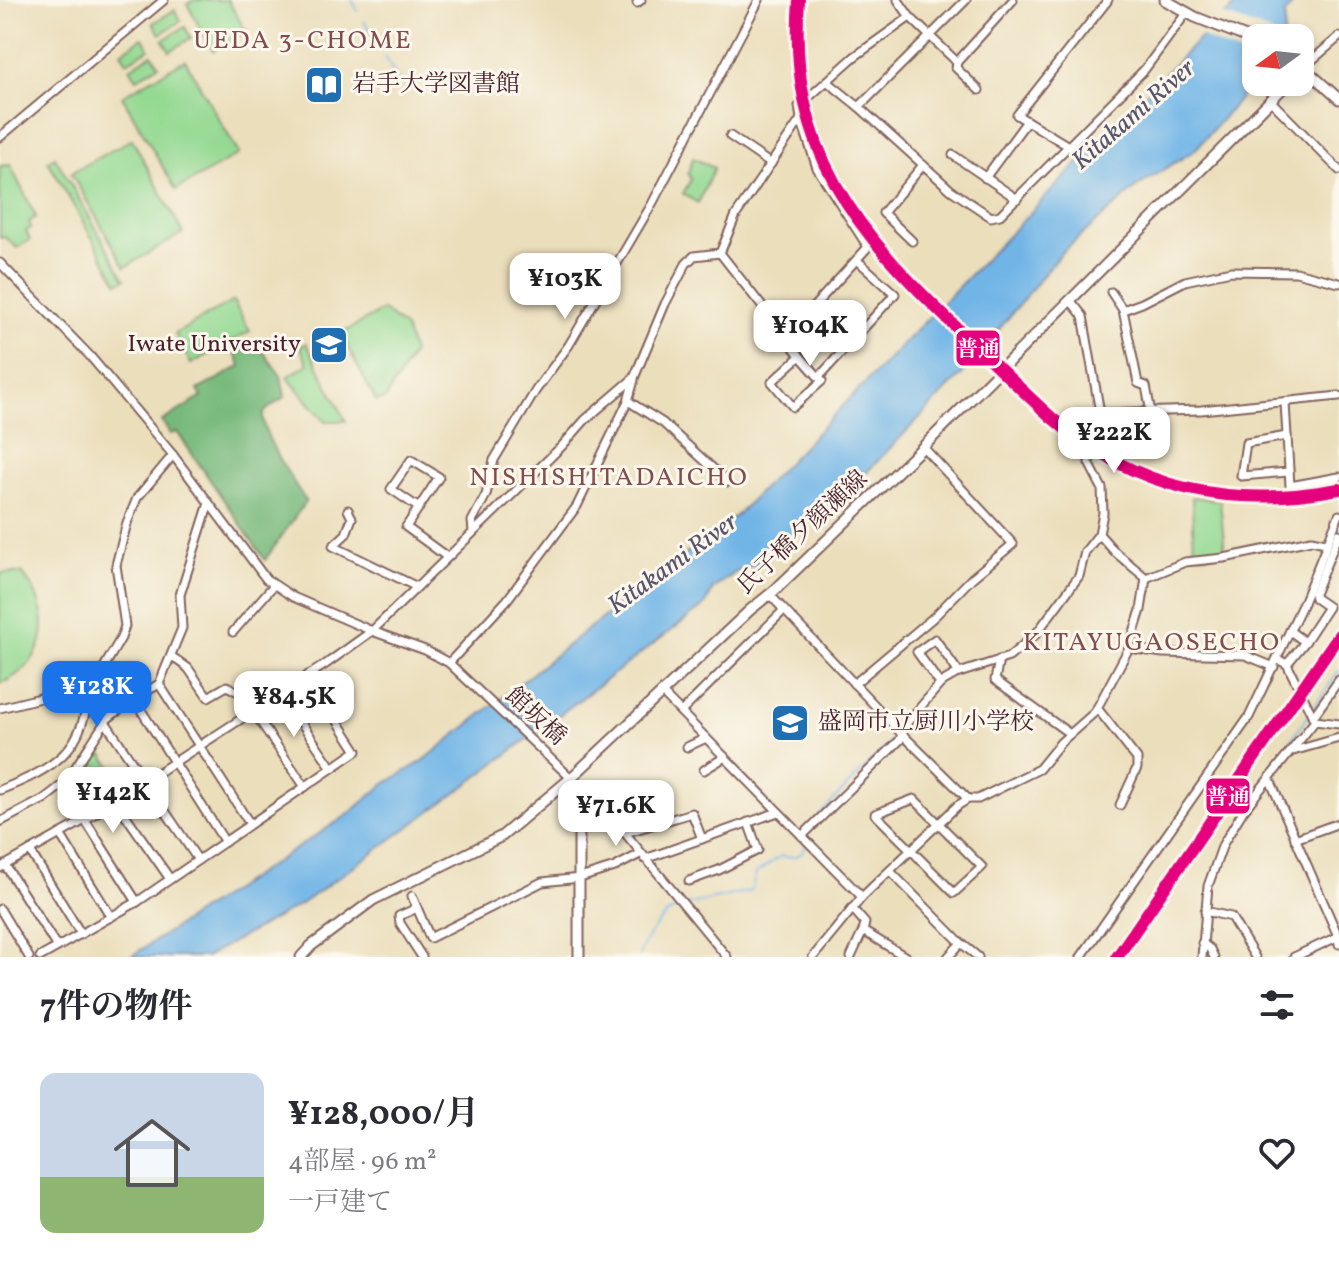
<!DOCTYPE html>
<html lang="ja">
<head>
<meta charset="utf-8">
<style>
  :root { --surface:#fff; --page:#f2f2f3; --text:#2b2b33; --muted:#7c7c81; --accent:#1a73e8 }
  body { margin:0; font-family:Vollkorn,"Noto Serif JP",serif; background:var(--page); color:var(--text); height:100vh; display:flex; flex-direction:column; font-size:30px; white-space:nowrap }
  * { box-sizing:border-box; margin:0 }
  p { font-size:26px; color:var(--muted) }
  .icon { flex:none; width:44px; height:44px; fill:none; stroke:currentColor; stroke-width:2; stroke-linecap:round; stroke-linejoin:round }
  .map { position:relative; height:957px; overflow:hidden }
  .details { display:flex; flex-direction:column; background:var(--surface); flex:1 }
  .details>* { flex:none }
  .needle { width:52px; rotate:255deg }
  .fabs { position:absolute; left:1242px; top:24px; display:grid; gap:16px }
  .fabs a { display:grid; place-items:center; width:72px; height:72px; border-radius:16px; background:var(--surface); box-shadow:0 4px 12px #0003; font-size:40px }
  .price { position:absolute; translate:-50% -68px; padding:0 18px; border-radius:16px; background:#fff; color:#222; font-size:26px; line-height:52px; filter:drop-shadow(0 2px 4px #0008) }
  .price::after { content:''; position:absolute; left:50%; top:48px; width:24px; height:18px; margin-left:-12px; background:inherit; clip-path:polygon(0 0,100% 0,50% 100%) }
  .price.on { background:var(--accent); color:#fff }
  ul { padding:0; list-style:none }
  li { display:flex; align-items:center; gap:24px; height:200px; padding:0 40px }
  li span { display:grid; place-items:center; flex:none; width:224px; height:160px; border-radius:16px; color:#555 }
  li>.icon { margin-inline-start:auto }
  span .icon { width:96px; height:96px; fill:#fffc; stroke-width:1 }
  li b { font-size:34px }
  h2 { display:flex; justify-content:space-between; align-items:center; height:96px; padding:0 40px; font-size:34px }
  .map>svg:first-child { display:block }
</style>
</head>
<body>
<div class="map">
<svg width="1339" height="957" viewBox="0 0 1339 957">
  <rect width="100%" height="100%" fill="#fbf7ec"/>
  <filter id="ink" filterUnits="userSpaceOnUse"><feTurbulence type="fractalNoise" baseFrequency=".0125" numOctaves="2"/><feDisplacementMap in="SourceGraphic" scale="16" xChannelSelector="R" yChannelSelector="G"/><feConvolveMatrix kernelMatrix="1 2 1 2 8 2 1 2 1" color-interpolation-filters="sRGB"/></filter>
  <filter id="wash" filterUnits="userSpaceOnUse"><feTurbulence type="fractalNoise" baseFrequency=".006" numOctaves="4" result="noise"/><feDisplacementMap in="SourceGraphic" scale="32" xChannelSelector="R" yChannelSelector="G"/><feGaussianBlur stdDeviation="1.8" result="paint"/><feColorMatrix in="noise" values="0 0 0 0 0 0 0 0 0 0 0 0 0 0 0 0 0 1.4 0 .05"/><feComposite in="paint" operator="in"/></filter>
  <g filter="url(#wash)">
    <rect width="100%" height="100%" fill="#ebdebb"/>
    <!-- green -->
    <g fill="#94d992" stroke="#6f7c5e" stroke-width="2">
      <polygon points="194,0 228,0 246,32 213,51 187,4"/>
      <polygon points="175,10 181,21 160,34 153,23"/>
      <polygon points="185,27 191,38 170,51 163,40"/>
      <polygon points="143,38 149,49 127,62 121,52"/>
      <polygon points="152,54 159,65 137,78 130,68"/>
      <polygon points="185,60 239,154 176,190 122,96"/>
      <polygon points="132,139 183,233 125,267 71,173"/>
      <polygon points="55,157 125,279 118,283 48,161"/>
      <polygon points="693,158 714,168 698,203 683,194 691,179 688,174"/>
      <polygon points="10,165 36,217 29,222 31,228 26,231 30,240 17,248 5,237 0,238 0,166"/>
      <polygon points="233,301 250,331 191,364 175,334"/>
      <polygon points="383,310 405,328 413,353 385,399 376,401 341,334"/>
      <polygon points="306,343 346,421 325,421 287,377 308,364 300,347"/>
      <polygon points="1192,497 1220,501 1225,552 1206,555 1194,554"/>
      <path d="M 0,573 L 22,573 C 55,613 50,662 0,684 Z"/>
      <polygon points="93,754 103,755 127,788 104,803 83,768"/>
    </g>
    <!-- forest -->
    <path fill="#77b97c" stroke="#606c54" stroke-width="2" d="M 257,343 L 281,376 L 285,397 C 279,401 268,407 264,413 C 256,427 297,488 306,501 L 265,560 L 177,432 L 170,434 L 162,421 L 202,397 L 198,390 L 241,366 L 234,352 Z"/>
    <!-- water -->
    <polygon fill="#71b5e7" stroke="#5e6a89" stroke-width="2" points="1241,0 1296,0 1285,14 1284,38 1256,38 1256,80 1195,150 1138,186 1060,254 966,370 861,478 765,560 736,572 713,589 705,605 453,795 301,904 206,957 130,957 349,814 383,785 423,761 584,632 738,514 1190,48"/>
    <!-- pier -->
    <polygon fill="#ebdebb" points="1220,14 1252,25 1285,38 1256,38 1256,56 1238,53 1198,35"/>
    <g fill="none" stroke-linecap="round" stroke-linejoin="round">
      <!-- stream -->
      <g stroke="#71b5e7" stroke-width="2">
        <polyline points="352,0 358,11"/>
        <polyline points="364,21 379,46"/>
        <polyline points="385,57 402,87"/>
        <polyline points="1311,711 1339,671"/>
        <polyline points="1267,774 1308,716"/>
        <polyline points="813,822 890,742"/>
        <path d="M 686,905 L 751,891 L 756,873 L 781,856 C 794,859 803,856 807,843"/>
        <path d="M 639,957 C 645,938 660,914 680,907"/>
      </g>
    </g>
  </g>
  <g filter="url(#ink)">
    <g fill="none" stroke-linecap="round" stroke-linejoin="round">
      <!-- minor casing -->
      <g stroke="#82625d" stroke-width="11">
        <g id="minor">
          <polyline points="898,0 910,17"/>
          <polyline points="637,3 641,0"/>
          <polyline points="957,62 956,68 979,90"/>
          <polyline points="1304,67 1339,37"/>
          <polyline points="828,82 859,107 966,0"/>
          <polyline points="1270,100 1339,170"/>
          <polyline points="859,107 951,190 991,217 1000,215 1145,69 1187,12"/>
          <polyline points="730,136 771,164"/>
          <polyline points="0,137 164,0"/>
          <polyline points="1070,147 1017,115 1108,0"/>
          <polyline points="953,155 1017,199"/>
          <polyline points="985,178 1027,121"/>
          <polyline points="912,241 883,213 923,165"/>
          <polyline points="720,253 786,337 868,247 817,168 801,119"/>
          <polyline points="0,263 90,356 173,455 266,579 293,597 372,631 425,650 449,663 571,778 625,833 727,957"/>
          <polyline points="1111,292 1123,310 1138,383 1146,386 1151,413"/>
          <polyline points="1123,310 1142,303 1185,281 1231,271 1296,272 1339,283"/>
          <polyline points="786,337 800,356 772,382 793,407 822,381 800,356"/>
          <polyline points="819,377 895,294 857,260"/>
          <polyline points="634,380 628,401 663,423 728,482"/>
          <polyline points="1285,403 1290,486 1339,477"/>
          <polyline points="1100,413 1201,410 1339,396"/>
          <polyline points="1287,436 1246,443 1241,476 1289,472"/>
          <polyline points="419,508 391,489 411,460 439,477 406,527 447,557"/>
          <polyline points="348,510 352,518 346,534 333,546 417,587"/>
          <polyline points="473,532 472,521 486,495 494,460 536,390 569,345 652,204 759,0"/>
          <polyline points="1099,534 1115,552 1146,578"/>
          <polyline points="1146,578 1185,562 1224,558 1311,540 1326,543"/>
          <polyline points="770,595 902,734 968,799"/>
          <polyline points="1290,631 1305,642 1328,607 1315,598 1314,594 1339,534"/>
          <polyline points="233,632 273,586"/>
          <polyline points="1129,648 1163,653 1245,655 1274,667"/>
          <polyline points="171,656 188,668 208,697 227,686 261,705"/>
          <polyline points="1277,659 1287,664 1315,721"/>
          <polyline points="999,660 995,680 1070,734"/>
          <polyline points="449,663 507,600 577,506 628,401"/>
          <polyline points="1287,664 1305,642"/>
          <polyline points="159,684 250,824"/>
          <polyline points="854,684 935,616 972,578 1013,544 923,447"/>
          <polyline points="940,684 917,652 935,639 959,673"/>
          <polyline points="281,693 332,768"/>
          <polyline points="662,693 862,897"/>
          <polyline points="134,699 225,842"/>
          <polyline points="0,708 88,686 100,674 121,638 125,626 116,565 127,523 137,498 173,455"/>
          <polyline points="1097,708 1137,759 1137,768 1120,805"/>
          <polyline points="253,711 305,787"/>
          <polyline points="681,712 784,610"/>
          <polyline points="1313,717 1339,680"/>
          <polyline points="1315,721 1339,724"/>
          <polyline points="106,723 198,860"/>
          <polyline points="687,747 706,738"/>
          <polyline points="1293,751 1339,738"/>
          <polyline points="704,770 725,757"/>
          <polyline points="1270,780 1338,936 1339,944"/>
          <polyline points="66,782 85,820 137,902"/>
          <path d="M 0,790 C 53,769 87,750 88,686"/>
          <polygon points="914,799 982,867 954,893 875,814"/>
          <polyline points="115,800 170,879"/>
          <polyline points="0,822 44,799 66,782 107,719 134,699 159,684 182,628 180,595 209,503"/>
          <polyline points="625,833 692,813 702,839"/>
          <polyline points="60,834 111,917"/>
          <polyline points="802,836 900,740 904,726 942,682 956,674 1009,657 1036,634 1079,576 1085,552 1099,534 1103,513 1102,488 1089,463 1089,454 1100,413 1083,316 1070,300"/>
          <polyline points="1295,839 1339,823"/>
          <polyline points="30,851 81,934"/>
          <polyline points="645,859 778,812"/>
          <polyline points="5,865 57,947"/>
          <polyline points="0,868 85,820 326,664 372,631 562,446 585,420 634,378 665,304 686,264 694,256 720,253 736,215 801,119 799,106 854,57 910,17 957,62 1013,0"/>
          <polyline points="890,871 961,943 978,957"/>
          <polyline points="689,881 719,870 758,850 748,822"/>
          <polyline points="412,896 430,938 542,882 580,878 615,867 640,854"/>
          <polyline points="417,908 399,916 400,923 422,957"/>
          <polyline points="852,908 865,923 863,931 906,957"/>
          <polyline points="0,909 29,957"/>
          <polyline points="1205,911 1231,917 1255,957"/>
          <polyline points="1202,943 1210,949 1214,957"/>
          <polyline points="40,957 137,902 357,751 308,675"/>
          <polyline points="813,957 862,897 957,806 968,799 978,799 1039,769 1061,742 1095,712 1129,648 1141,610 1146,578"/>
          <polyline points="851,957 863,931"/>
          <polyline points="948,957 961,943"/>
          <polyline points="1081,957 1249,717 1303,603 1339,515"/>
          <polyline points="1202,957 1208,886 1223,844 1243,811 1315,721"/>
          <polyline points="1294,957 1339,936"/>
        </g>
      </g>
      <!-- major casing -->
      <g stroke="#82625d" stroke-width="13">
        <g id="major">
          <polyline points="1165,0 1195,17 1256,41"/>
          <polyline points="1300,64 1339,99"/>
          <polyline points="571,778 579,802 579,957"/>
          <polyline points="301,957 311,946 373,900 502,836 571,778 750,610 775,590 923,447 1289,82"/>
        </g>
      </g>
      <!-- minor -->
      <use href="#minor" stroke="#fff" stroke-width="7"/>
      <!-- major -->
      <use href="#major" stroke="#fff" stroke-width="9"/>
      <!-- rail-1 casing -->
      <g stroke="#fbf7ec" stroke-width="18">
        <g id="rail-1">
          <path d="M 799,0 C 787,151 856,232 959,330 C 990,359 1020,389 1052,418 C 1137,491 1231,509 1339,489"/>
          <polyline points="1117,957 1339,635"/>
        </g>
      </g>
      <!-- rail-1 -->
      <use href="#rail-1" stroke="#e5007d" stroke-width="12"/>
    </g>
  </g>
  <!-- icons -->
  <defs>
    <g id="library-square" transform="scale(2)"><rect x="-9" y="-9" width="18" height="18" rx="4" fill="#1f6fb2" stroke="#fbf7ec"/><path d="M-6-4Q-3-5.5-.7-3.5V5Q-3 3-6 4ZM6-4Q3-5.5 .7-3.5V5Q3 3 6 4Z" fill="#fff"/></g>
    <g id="university-square" transform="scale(2)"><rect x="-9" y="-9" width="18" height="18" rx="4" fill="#1f6fb2" stroke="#fbf7ec"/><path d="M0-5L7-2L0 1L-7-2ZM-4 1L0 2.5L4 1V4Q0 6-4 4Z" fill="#fff"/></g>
    <g id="school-square" transform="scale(2)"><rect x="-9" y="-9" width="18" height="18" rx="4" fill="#1f6fb2" stroke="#fbf7ec"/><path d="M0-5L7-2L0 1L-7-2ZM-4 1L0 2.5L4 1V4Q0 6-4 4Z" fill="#fff"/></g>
  </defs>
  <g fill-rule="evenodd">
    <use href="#library-square" x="324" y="85"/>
    <use href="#university-square" x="329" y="345"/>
    <use href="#school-square" x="790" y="723"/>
  </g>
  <g text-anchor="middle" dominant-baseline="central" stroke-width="6" stroke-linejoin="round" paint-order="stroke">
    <!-- poi labels -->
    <g font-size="24" fill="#4a1f2b" stroke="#fbf7ec" text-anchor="start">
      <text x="352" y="85">岩手大学図書館</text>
      <text x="301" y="345" text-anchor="end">Iwate University</text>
      <text x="818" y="723">盛岡市立厨川小学校</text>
    </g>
    <!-- street labels -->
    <g font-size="24" fill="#4a1f2b" stroke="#fbf7ec">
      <text transform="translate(803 533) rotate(-43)">氏子橋夕顔瀬線</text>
      <text transform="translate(535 717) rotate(43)">館坂橋</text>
    </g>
    <!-- neighbourhood labels -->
    <g font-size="26" letter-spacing="2" fill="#824d4c" stroke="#fbf7ec">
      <text x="303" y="41">UEDA 3-CHOME</text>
      <text x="609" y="478">NISHISHITADAICHO</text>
      <text x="1152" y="643">KITAYUGAOSECHO</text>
    </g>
    <!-- water labels -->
    <g font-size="26" font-style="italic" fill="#58546d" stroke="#fbf7ec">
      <text transform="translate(1134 115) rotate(-41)">Kitakami River</text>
      <text transform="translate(673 564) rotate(-36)">Kitakami River</text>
    </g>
  </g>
  <g stroke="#fbf7ec" stroke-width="3">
    <rect x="955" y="329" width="46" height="38" rx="8" fill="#e5007d"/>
    <rect x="1205" y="777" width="46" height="38" rx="8" fill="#e5007d"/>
  </g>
  <g font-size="22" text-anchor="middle" font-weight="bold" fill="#fff">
    <text x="978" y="356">普通</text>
    <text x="1228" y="804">普通</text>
  </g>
</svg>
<div class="fabs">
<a><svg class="needle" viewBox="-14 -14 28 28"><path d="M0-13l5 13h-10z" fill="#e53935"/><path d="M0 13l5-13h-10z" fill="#7c7c81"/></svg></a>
</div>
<b class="price" style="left:565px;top:321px">¥103K</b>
<b class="price" style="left:810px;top:368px">¥104K</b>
<b class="price" style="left:1114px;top:475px">¥222K</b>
<b class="price on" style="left:97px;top:729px">¥128K</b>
<b class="price" style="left:294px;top:739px">¥84.5K</b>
<b class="price" style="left:113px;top:835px">¥142K</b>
<b class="price" style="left:616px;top:848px">¥71.6K</b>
</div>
<section class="details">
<h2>7件の物件<svg class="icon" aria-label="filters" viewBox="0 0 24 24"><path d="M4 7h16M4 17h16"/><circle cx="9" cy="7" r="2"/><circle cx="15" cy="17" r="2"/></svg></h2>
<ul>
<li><span style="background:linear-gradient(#c9d6e8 65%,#8fb573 0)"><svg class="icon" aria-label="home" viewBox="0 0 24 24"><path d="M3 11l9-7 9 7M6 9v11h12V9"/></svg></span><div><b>¥128,000/月</b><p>4部屋 · 96 m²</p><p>一戸建て</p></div><svg class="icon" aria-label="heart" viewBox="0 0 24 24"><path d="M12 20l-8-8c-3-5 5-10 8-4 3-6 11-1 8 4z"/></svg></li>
</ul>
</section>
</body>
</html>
